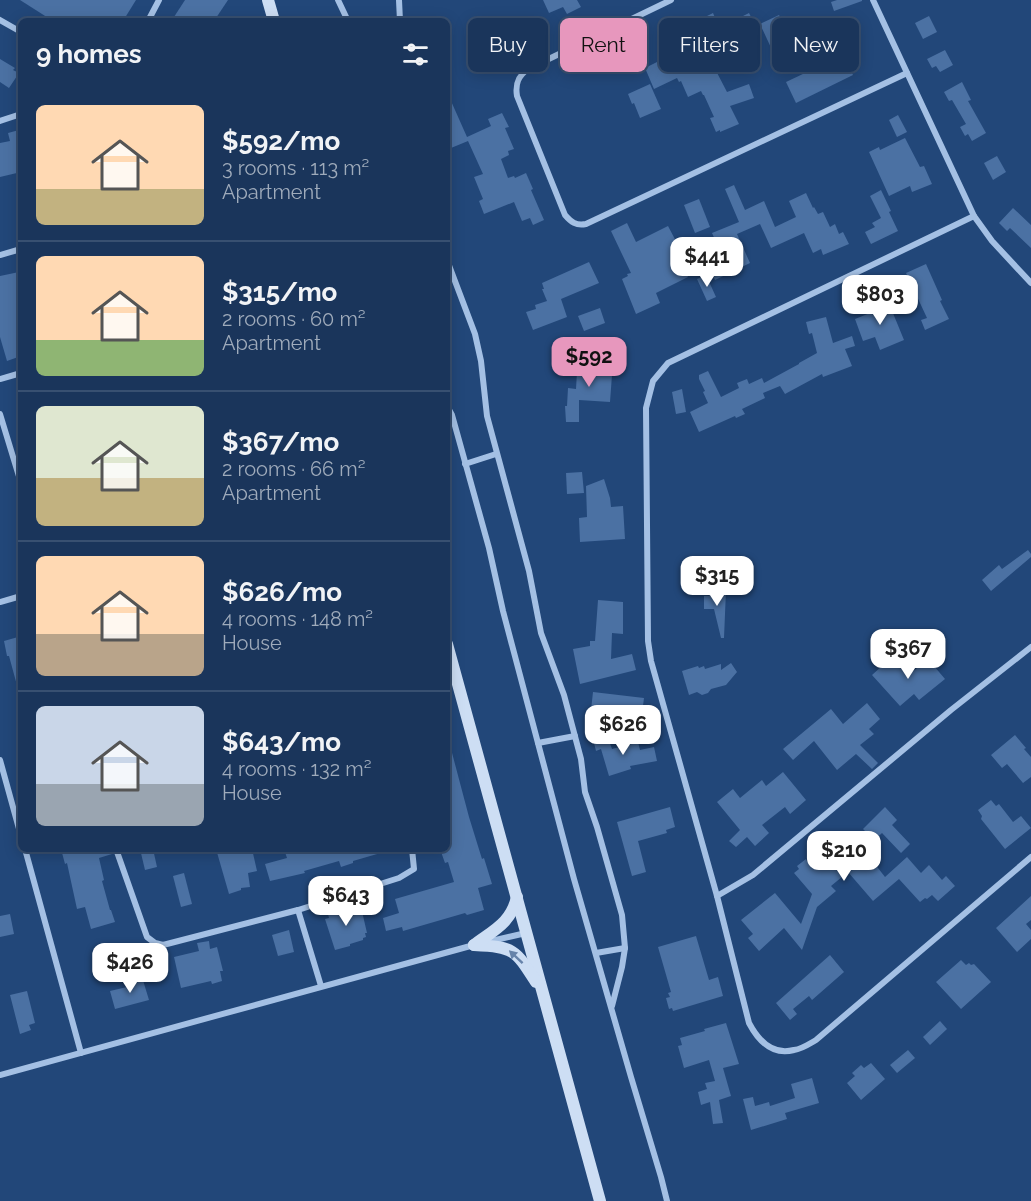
<!DOCTYPE html>
<html lang="en">
<head>
<meta charset="utf-8">
<style>
  :root { --surface:#1a355b; --page:#233d61; --text:#f1f3f6; --muted:#9fabbb; --line:#385071; --accent:#e797bd }
  body { margin:0; font-family:Raleway,sans-serif; background:var(--page); color:var(--text); height:100vh; display:flex; flex-direction:column; font-size:22px; white-space:nowrap }
  * { box-sizing:border-box; margin:0 }
  p { font-size:20px; color:var(--muted) }
  .icon { flex:none; width:33px; height:33px; fill:none; stroke:currentColor; stroke-width:2; stroke-linecap:round; stroke-linejoin:round }
  .map { position:relative; flex:1; overflow:hidden }
  .side { position:absolute; left:18px; top:18px; width:432px; height:834px; display:flex; flex-direction:column; background:var(--surface); border-radius:9px; box-shadow:0 3px 15px #0003,0 0 0 2px var(--line) }
  .side>* { flex:none }
  .top-card { position:absolute; left:468px; top:18px; width:472px; height:54px; display:flex; gap:12px }
  .price { position:absolute; translate:-50% -51px; padding:0 14px; border-radius:12px; background:#fff; color:#222; font-size:20px; line-height:39px; filter:drop-shadow(0 2px 3px #0008) }
  .price::after { content:''; position:absolute; left:50%; top:36px; width:18px; height:14px; margin-left:-9px; background:inherit; clip-path:polygon(0 0,100% 0,50% 100%) }
  .price.current { background:var(--accent); color:#111 }
  ul { padding:0; list-style:none }
  li { display:flex; align-items:center; gap:18px; height:150px; padding:0 18px }
  li+li { border-top:2px solid var(--line) }
  li span { display:grid; place-items:center; flex:none; width:168px; height:120px; border-radius:9px; color:#555 }
  li>.icon { margin-inline-start:auto }
  span .icon { width:72px; height:72px; fill:#fffc; stroke-width:1 }
  li b { font-size:26px }
  h2 { display:flex; justify-content:space-between; align-items:center; height:72px; padding:0 18px; font-size:26px }
  .tag { padding:0 21px; border-radius:9px; background:var(--surface); box-shadow:0 3px 15px #0003,0 0 0 2px var(--line); font-size:21px; line-height:54px }
  .tag.current { background:var(--accent); color:#111 }
  .map>svg:first-child { display:block }
</style>
</head>
<body>
<div class="map">
<svg width="1031" height="1201" viewBox="0 0 1031 1201">
  <rect width="100%" height="100%" fill="#224779"/>
  <!-- building -->
  <g fill="#4b71a3">
    <polygon points="20,0 136,0 123,21 53,21"/>
    <polygon points="185,0 228,0 214,21 179,21 174,17"/>
    <polygon points="543,0 577,0 581,7 567,14 563,7 549,13"/>
    <polygon points="837,0 862,0 862,1 834,11 831,2"/>
    <polygon points="713,13 725,41 739,35 746,49 713,65 727,92 749,84 754,98 730,106 739,124 720,132 720,130 716,132 710,118 714,117 704,95 703,95 701,91 688,97 681,81 679,82 677,78 654,89 645,68 659,61 663,70 716,45 703,18"/>
    <polygon points="749,13 759,33 749,38 739,18"/>
    <polygon points="779,15 791,37 828,20 836,38 779,65 760,24"/>
    <polygon points="929,16 937,32 923,39 915,23"/>
    <polygon points="945,50 953,65 940,72 936,66 932,68 927,59"/>
    <polygon points="843,55 853,75 796,103 786,82"/>
    <polygon points="0,59 15,68 13,70 19,73 9,88 0,82"/>
    <polygon points="962,82 971,100 968,101 986,133 972,141 968,134 965,136 960,127 966,124 952,100 949,101 944,92"/>
    <polygon points="650,84 661,109 640,118 634,103 632,104 628,94"/>
    <polygon points="447,92 467,137 491,126 488,119 502,113 509,127 505,128 514,149 508,151 509,155 501,159 508,178 514,176 515,178 526,173 533,189 531,190 544,220 533,225 530,218 522,221 514,202 484,214 479,201 483,199 474,177 483,174 468,141 451,148 447,137"/>
    <polygon points="898,115 907,132 897,137 889,120"/>
    <polygon points="19,130 21,138 21,172 0,177 0,143 10,141 8,133"/>
    <polygon points="905,138 920,167 924,166 932,184 912,192 910,186 889,196 869,152 879,147 880,150"/>
    <polygon points="997,156 1006,172 993,180 984,163"/>
    <polygon points="734,185 745,210 764,201 775,227 796,217 789,201 806,193 813,208 814,207 818,214 823,212 830,227 835,224 839,234 843,232 849,244 823,255 821,249 813,253 804,233 771,248 760,224 737,234 750,263 715,280 704,258 720,251 712,233 739,222 725,189"/>
    <polygon points="881,190 891,211 889,212 898,231 871,244 865,232 875,227 872,223 881,218 870,196"/>
    <polygon points="699,199 710,227 695,233 684,205"/>
    <polygon points="1013,208 1031,225 1031,248 1010,228 1007,231 999,223"/>
    <polygon points="627,223 636,242 668,226 678,245 682,243 690,259 681,263 688,277 656,293 660,303 636,314 622,279 628,276 627,274 631,273 611,231"/>
    <polygon points="589,262 599,283 561,299 567,317 533,330 526,312 536,309 535,305 547,301 542,289 544,289 542,283"/>
    <polygon points="926,264 942,300 940,301 949,319 925,330 921,320 927,318 906,273"/>
    <polygon points="19,272 21,281 21,356 7,361 0,337 0,276"/>
    <polygon points="706,275 716,297 707,301 697,279"/>
    <polygon points="888,301 904,340 880,350 875,337 863,341 855,319 870,313 868,310"/>
    <polygon points="600,308 605,323 584,331 578,316"/>
    <polygon points="826,317 833,343 852,336 855,346 845,349 852,366 823,377 822,374 785,394 780,386 763,393 765,398 742,409 745,414 736,418 735,416 699,432 690,412 708,403 703,392 705,391 699,379 699,375 708,371 721,397 739,388 737,383 747,379 749,384 762,378 764,383 799,364 799,363 817,353 812,333 809,334 806,322"/>
    <polygon points="583,360 609,361 608,375 612,375 610,402 579,400 579,422 566,422 565,406 567,406 568,388 576,389 577,372 582,373"/>
    <polygon points="682,389 686,412 676,414 672,392"/>
    <polygon points="582,472 584,493 567,494 566,473"/>
    <polygon points="604,479 610,498 611,507 623,506 625,539 580,542 579,518 587,517 586,486"/>
    <polygon points="1028,550 1031,554 1031,557 991,591 982,580 999,565 1002,569"/>
    <polygon points="709,590 726,590 724,638 721,638 714,609 704,609 704,596 709,596"/>
    <polygon points="598,600 623,602 623,634 612,633 611,659 632,654 636,670 580,684 573,649 590,646 590,641 595,641"/>
    <polygon points="18,637 21,649 21,688 18,689 9,656 7,656 4,641"/>
    <polygon points="893,656 900,664 902,663 911,673 928,659 945,679 919,700 914,694 900,706 872,675"/>
    <polygon points="731,663 737,672 726,685 711,689 708,693 702,695 697,692 689,695 682,671 698,666 699,668 704,666 705,669 721,664 721,670"/>
    <polygon points="593,692 644,698 641,721 603,716 603,711 591,710"/>
    <polygon points="867,703 880,719 869,729 874,734 860,745 878,763 872,769 856,754 837,770 814,741 793,760 783,749 831,709 843,724"/>
    <polygon points="607,735 612,749 638,742 640,750 654,747 657,761 630,766 631,769 609,776 601,749 596,751 593,739"/>
    <polygon points="1015,735 1026,748 1024,749 1031,757 1031,777 1023,783 1007,764 1002,768 991,755"/>
    <polygon points="447,749 451,749 469,817 482,859 484,858 492,884 478,888 484,910 467,915 465,913 403,931 402,927 386,931 383,918 399,913 395,899 454,882 448,862 445,863 440,849 447,849 447,798 450,798 447,787"/>
    <polygon points="783,772 806,800 790,814 785,807 762,825 769,833 755,846 747,837 736,847 729,841 740,830 717,802 733,789 740,798 762,780 766,786"/>
    <polygon points="991,800 996,806 999,804 1013,822 1021,816 1031,828 1005,849 981,819 982,816 978,810"/>
    <polygon points="670,807 675,827 666,830 667,833 638,841 646,872 632,876 617,822"/>
    <polygon points="885,807 897,820 892,825 910,844 901,853 882,833 864,850 885,877 907,857 921,873 929,865 942,880 946,876 955,886 938,901 932,895 927,899 925,898 920,902 899,879 873,901 848,872 831,886 836,891 817,907 802,950 784,928 759,951 748,938 753,934 741,920 775,893 801,924 812,894 794,873 799,869 797,866 806,859 807,861 828,842 835,850 847,840 852,846 867,833 863,829"/>
    <polygon points="61,849 111,849 112,854 99,858 104,880 102,881 110,910 111,910 115,922 91,929 85,907 77,909 67,863 65,864"/>
    <polygon points="140,849 153,849 157,867 145,870"/>
    <polygon points="216,849 252,849 257,871 248,873 250,887 241,888 241,890 229,894"/>
    <polygon points="284,849 384,849 384,852 353,861 353,863 341,867 339,861 304,871 305,873 292,876 270,881 265,864 287,858"/>
    <polygon points="184,873 192,904 181,907 173,876"/>
    <polygon points="1031,896 1031,920 1026,924 1031,930 1031,939 1017,952 996,928"/>
    <polygon points="339,907 341,912 361,907 367,933 365,933 366,937 363,938 363,940 350,944 350,946 335,950 325,919 329,918 327,910"/>
    <polygon points="10,914 14,934 0,937 0,916"/>
    <polygon points="289,930 294,952 278,956 272,935"/>
    <polygon points="696,936 709,980 718,977 723,996 673,1011 672,1008 669,1009 666,998 670,997 668,993 671,992 658,947"/>
    <polygon points="209,941 210,949 217,947 223,971 220,971 222,981 212,984 211,981 181,988 174,957 199,951 197,943"/>
    <polygon points="830,955 844,972 812,1000 809,996 793,1009 797,1014 790,1020 776,1003"/>
    <polygon points="961,960 966,965 969,963 971,965 974,964 991,982 961,1009 936,982"/>
    <polygon points="142,977 149,1000 115,1009 110,991 127,987 126,982"/>
    <polygon points="27,991 35,1023 29,1025 31,1030 20,1034 10,995"/>
    <polygon points="940,1021 947,1029 930,1045 923,1037"/>
    <polygon points="726,1023 739,1064 723,1068 731,1096 719,1100 723,1123 713,1124 710,1102 701,1105 698,1092 707,1089 705,1083 715,1081 709,1060 684,1068 678,1046 682,1045 680,1038 705,1031 704,1029"/>
    <polygon points="908,1050 915,1058 897,1073 890,1065"/>
    <polygon points="871,1063 885,1079 861,1100 847,1083 855,1076 852,1073 861,1065 864,1068"/>
    <polygon points="812,1078 819,1103 785,1113 787,1119 751,1130 743,1099 753,1097 755,1106 769,1102 770,1106 795,1098 791,1084"/>
  </g>
  <g fill="none" stroke-linecap="round" stroke-linejoin="round">
    <!-- street -->
    <g stroke="#a4c0e4" stroke-width="6">
      <polyline points="338,0 348,21"/>
      <polyline points="399,0 400,21"/>
      <path d="M 671,0 L 528,69 C 518,76 515,84 517,96 L 565,215 C 571,222 576,226 586,224 L 907,73"/>
      <polyline points="873,0 974,216 992,241 1031,283"/>
      <polyline points="0,20 21,32"/>
      <polyline points="148,21 159,0"/>
      <polyline points="0,121 21,114"/>
      <path d="M 974,216 L 668,363 L 653,381 L 646,408 L 648,641 L 651,661 L 717,896 L 749,1023 C 758,1040 772,1056 794,1050 C 802,1049 809,1044 816,1040 L 1031,857"/>
      <polyline points="0,255 21,249"/>
      <polyline points="447,260 475,334 481,361 487,416 529,571 541,633 564,695 581,759 585,792 597,827 622,915 625,948 622,967 612,1006"/>
      <polyline points="0,379 21,373"/>
      <polyline points="447,406 452,415 489,548 503,611 574,879 631,1077 661,1177 667,1201"/>
      <polyline points="0,414 21,483"/>
      <polyline points="465,464 496,454"/>
      <polyline points="0,602 21,596"/>
      <polyline points="538,743 575,736"/>
      <polyline points="0,760 21,836"/>
      <polyline points="25,849 81,1053"/>
      <polyline points="116,849 147,937 155,943 163,945 298,910 399,878 414,869 412,849"/>
      <polyline points="717,896 753,875 951,710 1031,647"/>
      <polyline points="298,910 321,986"/>
      <polyline points="487,942 526,933"/>
      <polyline points="596,953 625,948"/>
      <polyline points="0,1075 474,945"/>
    </g>
    <!-- secondary -->
    <g stroke="#cddef4" stroke-width="12">
      <polyline points="268,0 274,21"/>
      <polyline points="447,644 600,1201"/>
      <path d="M 474,945 C 514,947 515,949 536,982"/>
      <path d="M 474,945 C 494,930 511,923 517,897"/>
    </g>
  </g>
  <!-- one-way arrows -->
  <defs><path id="oneway-solid" d="M-6-.8H1V-3.2L6.5 0L1 3.2V.8H-6Z" transform="scale(1.5)"/></defs>
  <use fill="#6683aa" href="#oneway-solid" transform="translate(516 957) rotate(-137)"/>
</svg>
<b class="price" style="left:707px;top:288px">$441</b>
<b class="price" style="left:880px;top:326px">$803</b>
<b class="price current" style="left:589px;top:388px">$592</b>
<b class="price" style="left:717px;top:607px">$315</b>
<b class="price" style="left:908px;top:680px">$367</b>
<b class="price" style="left:623px;top:756px">$626</b>
<b class="price" style="left:844px;top:882px">$210</b>
<b class="price" style="left:346px;top:927px">$643</b>
<b class="price" style="left:130px;top:994px">$426</b>
<div class="top-card">
<a class="tag">Buy</a>
<a class="tag current">Rent</a>
<a class="tag">Filters</a>
<a class="tag">New</a>
</div>
<section class="side">
<h2>9 homes<svg class="icon" aria-label="filters" viewBox="0 0 24 24"><path d="M4 7h16M4 17h16"/><circle cx="9" cy="7" r="2"/><circle cx="15" cy="17" r="2"/></svg></h2>
<ul>
<li><span style="background:linear-gradient(#ffd9b3 70%,#c2b280 0)"><svg class="icon" aria-label="home" viewBox="0 0 24 24"><path d="M3 11l9-7 9 7M6 9v11h12V9"/></svg></span><div><b>$592/mo</b><p>3 rooms · 113 m²</p><p>Apartment</p></div></li>
<li><span style="background:linear-gradient(#ffd9b3 70%,#8fb573 0)"><svg class="icon" aria-label="home" viewBox="0 0 24 24"><path d="M3 11l9-7 9 7M6 9v11h12V9"/></svg></span><div><b>$315/mo</b><p>2 rooms · 60 m²</p><p>Apartment</p></div></li>
<li><span style="background:linear-gradient(#dfe7d0 60%,#c2b280 0)"><svg class="icon" aria-label="home" viewBox="0 0 24 24"><path d="M3 11l9-7 9 7M6 9v11h12V9"/></svg></span><div><b>$367/mo</b><p>2 rooms · 66 m²</p><p>Apartment</p></div></li>
<li><span style="background:linear-gradient(#ffd9b3 65%,#b9a48a 0)"><svg class="icon" aria-label="home" viewBox="0 0 24 24"><path d="M3 11l9-7 9 7M6 9v11h12V9"/></svg></span><div><b>$626/mo</b><p>4 rooms · 148 m²</p><p>House</p></div></li>
<li><span style="background:linear-gradient(#c9d6e8 65%,#9aa5b1 0)"><svg class="icon" aria-label="home" viewBox="0 0 24 24"><path d="M3 11l9-7 9 7M6 9v11h12V9"/></svg></span><div><b>$643/mo</b><p>4 rooms · 132 m²</p><p>House</p></div></li>
</ul>
</section>
</div>
</body>
</html>
